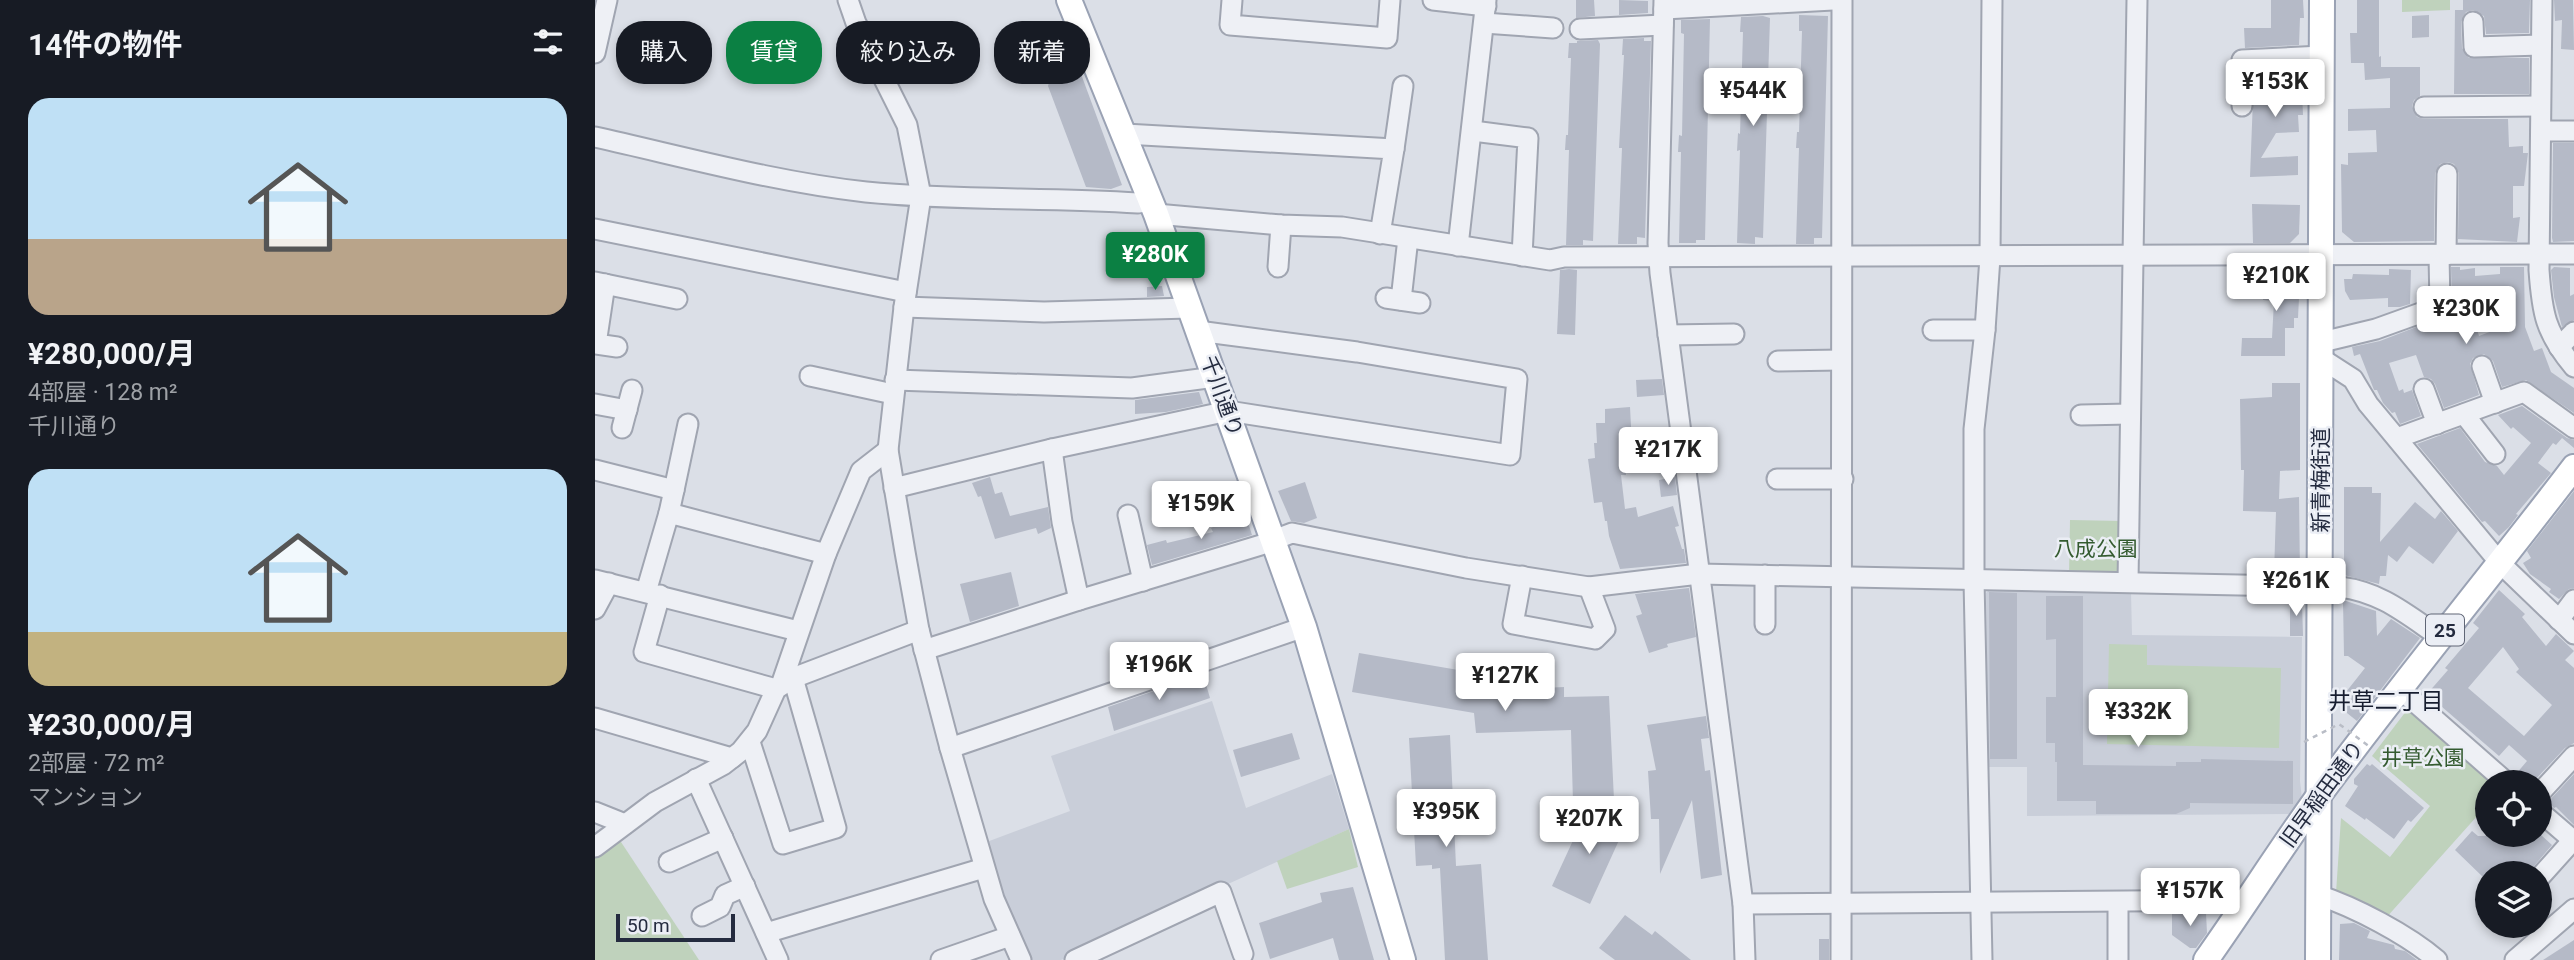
<!DOCTYPE html>
<html lang="ja">
<head>
<meta charset="utf-8">
<style>
  :root { --surface:#171b24; --page:#242831; --text:#f1f3f6; --muted:#9ea1a6; --accent:#0b8043 }
  body { margin:0; font-family:Roboto,"Noto Sans JP",sans-serif; background:var(--page); color:var(--text); height:100vh; display:flex; flex-direction:column; font-size:26px; white-space:nowrap }
  * { box-sizing:border-box; margin:0 }
  p { font-size:23px; color:var(--muted) }
  .icon { flex:none; width:38px; height:38px; fill:none; stroke:currentColor; stroke-width:2; stroke-linecap:round; stroke-linejoin:round }
  .map { position:relative; flex:1; overflow:hidden }
  .drawer { display:flex; flex-direction:column; background:var(--surface); width:595px }
  .drawer>* { flex:none }
  .banner { position:absolute; left:21px; top:21px; width:665px; height:63px; display:flex; gap:14px }
  .controls { position:absolute; left:1880px; top:770px; display:grid; gap:14px }
  .controls a { display:grid; place-items:center; width:77px; height:77px; border-radius:50%; background:var(--surface); box-shadow:0 4px 10px #0003; font-size:35px }
  .scale { position:absolute; left:21px; bottom:18px; width:119px; box-sizing:border-box; padding-left:7px; border:4px solid #242b3f; border-top:0; font-size:19px; line-height:24px; white-space:nowrap; color:#242b3f; -webkit-text-stroke:5px #ebeef5; paint-order:stroke }
  .price { position:absolute; translate:-50% -60px; padding:0 16px; border-radius:7px; background:#fff; color:#222; font-size:23px; line-height:46px; filter:drop-shadow(0 2px 4px #0008) }
  .price::after { content:''; position:absolute; left:50%; top:42px; width:21px; height:16px; margin-left:-10px; background:inherit; clip-path:polygon(0 0,100% 0,50% 100%) }
  .price.on { background:var(--accent); color:#fff }
  ul { padding:0; list-style:none }
  li { display:grid; align-content:center; gap:14px; height:371px; padding:0 28px }
  li span { display:grid; place-items:center; height:217px; border-radius:21px; color:#555 }
  li>.icon { margin-inline-start:auto }
  span .icon { width:126px; height:126px; fill:#fffc; stroke-width:1 }
  li b { font-size:30px }
  h2 { display:flex; justify-content:space-between; align-items:center; height:84px; padding:0 28px; font-size:30px }
  .chip { padding:0 24px; border-radius:28px; background:var(--surface); box-shadow:0 4px 10px #0003; font-size:24px; line-height:63px }
  .chip.on { background:var(--accent); color:#fff }
  main { display:flex; flex:1; min-height:0 }
  .map>svg:first-child { display:block }
</style>
</head>
<body>
<main>
<section class="drawer">
<h2>14件の物件<svg class="icon" aria-label="filters" viewBox="0 0 24 24"><path d="M4 7h16M4 17h16"/><circle cx="9" cy="7" r="2"/><circle cx="15" cy="17" r="2"/></svg></h2>
<ul>
<li><span style="background:linear-gradient(#bfe0f5 65%,#b9a48a 0)"><svg class="icon" aria-label="home" viewBox="0 0 24 24"><path d="M3 11l9-7 9 7M6 9v11h12V9"/></svg></span><div><b>¥280,000/月</b><p>4部屋 · 128 m²</p><p>千川通り</p></div></li>
<li><span style="background:linear-gradient(#bfe0f5 75%,#c2b280 0)"><svg class="icon" aria-label="home" viewBox="0 0 24 24"><path d="M3 11l9-7 9 7M6 9v11h12V9"/></svg></span><div><b>¥230,000/月</b><p>2部屋 · 72 m²</p><p>マンション</p></div></li>
</ul>
</section>
<div class="map">
<svg width="1979" height="960" viewBox="0 0 1979 960">
  <rect width="100%" height="100%" fill="#dbdfe7"/>
  <!-- built -->
  <g fill="#c9ced9">
    <polygon points="1396,588 1536,592 1537,635 1707,637 1705,781 1707,799 1694,814 1432,816 1432,767 1393,767 1391,593"/>
    <polygon points="617,701 651,808 737,774 754,829 466,960 430,960 389,843 475,811 456,756"/>
  </g>
  <!-- green -->
  <g fill="#bfd2bc">
    <polygon points="1807,0 1855,0 1855,10 1807,12"/>
    <polygon points="1475,520 1528,521 1527,577 1474,576"/>
    <polygon points="1514,644 1552,645 1552,665 1686,668 1684,748 1512,744"/>
    <polygon points="1815,706 1903,782 1892,782 1892,805 1790,919 1741,893 1746,818 1795,857 1835,806 1777,756"/>
    <polygon points="754,829 763,867 692,889 682,861"/>
    <polygon points="24,839 104,960 0,960 0,857"/>
  </g>
  <!-- building -->
  <g fill="#b5bac7" fill-rule="evenodd">
    <polygon points="981,0 999,0 1000,16 981,18"/>
    <polygon points="1024,0 1053,1 1053,13 1024,15"/>
    <polygon points="1676,0 1708,0 1709,18 1705,18 1704,45 1650,48 1649,28 1676,28"/>
    <polygon points="1762,0 1784,0 1784,57 1786,56 1786,67 1825,67 1825,96 1819,100 1817,106 1822,117 1829,119 1913,119 1914,147 1928,146 1928,153 1933,153 1929,186 1918,186 1918,218 1925,217 1922,242 1863,239 1864,173 1859,164 1853,162 1845,164 1840,173 1839,241 1759,242 1747,232 1746,164 1753,165 1753,153 1782,152 1781,130 1753,131 1753,109 1795,108 1795,78 1770,80 1769,63 1756,63 1755,33 1762,33"/>
    <polygon points="1868,0 1935,0 1934,33 1891,34 1889,16 1878,10 1871,12 1866,22 1867,48 1874,58 1934,58 1934,94 1859,94 1860,10 1868,10"/>
    <polygon points="1959,0 1978,0 1979,50 1966,49 1967,20 1960,21"/>
    <polygon points="1204,15 1233,16 1227,238 1219,238 1219,244 1201,244 1204,148 1201,148 1202,132 1204,132 1207,31 1204,31"/>
    <polygon points="1834,15 1834,37 1817,38 1817,16"/>
    <polygon points="1168,16 1175,18 1168,238 1160,237 1160,244 1142,243 1145,150 1142,151 1143,133 1145,134 1148,32 1145,32 1146,17"/>
    <polygon points="1115,19 1110,240 1101,240 1101,243 1084,243 1086,152 1083,152 1084,135 1087,136 1089,34 1086,33 1086,20"/>
    <polygon points="462,25 464,37 469,40 469,52 467,56 468,75 486,74 527,185 516,189 491,187 453,86 458,69 437,70 435,26"/>
    <polygon points="1049,38 1049,41 1056,41 1050,238 1042,237 1042,244 1023,244 1027,148 1024,148 1029,55 1027,55 1028,39"/>
    <polygon points="1003,40 1005,44 998,241 988,240 988,245 971,245 974,150 970,150 971,135 973,135 976,58 973,58 974,43 982,43 982,41"/>
    <polygon points="1706,69 1708,115 1703,115 1704,132 1681,133 1666,158 1703,156 1703,175 1655,177 1659,72"/>
    <polygon points="1958,143 1979,143 1979,241 1958,242 1957,238"/>
    <polygon points="1657,204 1705,205 1704,234 1695,243 1658,243"/>
    <path d="M 1856,267 L 1865,267 L 1865,270 L 1880,268 L 1880,276 L 1905,274 L 1905,267 L 1929,267 L 1930,327 L 1939,351 L 1947,348 L 1956,372 L 1979,388 L 1979,413 L 1931,380 L 1907,387 L 1898,361 L 1889,354 L 1878,358 L 1875,364 L 1884,395 L 1849,408 L 1840,384 L 1836,379 L 1829,377 L 1821,355 L 1794,363 L 1804,391 L 1808,389 L 1809,393 L 1817,390 L 1826,416 L 1805,424 L 1800,412 L 1797,413 L 1788,403 L 1782,390 L 1779,390 L 1765,354 L 1759,356 L 1757,347 L 1785,341 L 1855,314 L 1857,306 ZM 1882,305 L 1909,305 L 1910,326 L 1884,336 L 1875,307 L 1882,307 Z"/>
    <polygon points="1959,267 1975,268 1975,296 1979,294 1979,320 1967,327 1959,297 1956,270"/>
    <polygon points="974,269 982,270 980,335 962,334 965,270"/>
    <polygon points="1794,269 1816,270 1815,304 1805,307 1793,307 1793,298 1755,300 1750,291 1749,279 1757,279 1758,274 1794,275"/>
    <polygon points="1668,271 1701,272 1700,278 1705,278 1703,318 1699,318 1699,328 1690,328 1690,356 1646,356 1647,338 1677,338 1679,301 1668,300 1668,293 1661,293 1661,277 1668,277"/>
    <polygon points="567,286 569,296 552,297 552,287"/>
    <polygon points="1067,379 1069,395 1042,397 1041,380"/>
    <polygon points="1677,383 1705,383 1705,470 1685,471 1684,499 1704,497 1705,574 1679,573 1681,512 1648,511 1649,470 1646,470 1645,399 1677,397"/>
    <polygon points="604,392 608,404 571,412 540,414 540,400"/>
    <polygon points="1927,406 1972,438 1979,440 1979,448 1967,438 1961,445 1958,443 1943,463 1956,473 1921,514 1923,515 1914,527 1904,536 1890,521 1887,522 1822,444 1865,428 1890,462 1902,466 1909,475 1936,443 1918,427 1916,429 1903,415"/>
    <polygon points="1035,407 1037,445 1027,445 1031,475 1026,475 1030,509 1041,507 1043,517 1078,506 1084,526 1080,527 1087,549 1089,549 1091,563 1025,569 1014,536 1012,521 1010,521 1007,502 999,503 993,459 1000,458 999,443 1002,443 1001,423 1010,423 1010,409"/>
    <polygon points="395,477 400,494 407,492 415,516 453,507 456,528 443,534 441,528 400,539 386,496 383,497 377,483"/>
    <polygon points="1080,477 1082,495 1066,497 1064,480"/>
    <polygon points="710,482 722,518 709,523 696,521 683,491"/>
    <polygon points="1749,487 1777,487 1777,493 1786,493 1785,542 1820,502 1840,519 1846,511 1863,531 1838,564 1814,546 1802,562 1793,555 1791,576 1785,576 1784,584 1749,575"/>
    <polygon points="1979,491 1979,588 1974,589 1964,599 1954,592 1956,589 1935,574 1928,563 1936,558 1932,551"/>
    <polygon points="650,513 657,535 557,565 552,545 571,540 572,543 618,532 616,528"/>
    <polygon points="416,572 424,606 375,622 365,584"/>
    <polygon points="1094,588 1101,637 1072,644 1073,647 1054,653 1041,616 1047,614 1040,594"/>
    <path d="M 1904,590 L 1930,614 L 1927,617 L 1951,646 L 1961,634 L 1979,651 L 1970,660 L 1979,668 L 1979,743 L 1970,748 L 1938,782 L 1929,782 L 1921,774 L 1932,761 L 1914,745 L 1904,756 L 1832,694 L 1853,670 L 1850,668 L 1884,628 L 1878,623 ZM 1908,647 L 1924,669 L 1921,672 L 1957,705 L 1929,736 L 1873,688 Z"/>
    <polygon points="1394,592 1422,593 1422,759 1395,759"/>
    <polygon points="1451,596 1488,596 1488,765 1581,766 1581,762 1606,762 1606,759 1698,761 1698,804 1595,803 1595,808 1581,814 1501,814 1501,801 1462,801 1462,762 1460,762 1460,743 1451,743 1451,697 1461,697 1461,639 1451,640"/>
    <polygon points="1695,598 1703,598 1707,602 1708,636 1695,636"/>
    <polygon points="1748,600 1781,611 1782,636 1796,619 1825,638 1762,721 1747,709 1757,698 1751,692 1770,668 1753,656 1749,656"/>
    <polygon points="764,653 875,672 872,692 969,687 969,697 1014,696 1019,800 978,803 976,730 881,733 879,713 757,692"/>
    <polygon points="608,674 615,698 519,731 513,707"/>
    <polygon points="1111,716 1114,738 1106,739 1110,771 1115,770 1127,875 1106,879 1097,800 1065,874 1064,819 1056,819 1053,771 1061,770 1052,725"/>
    <polygon points="697,733 705,759 646,777 638,750"/>
    <polygon points="855,735 861,866 886,864 893,960 850,960 845,868 837,869 837,865 821,866 814,738"/>
    <polygon points="1772,764 1775,766 1777,764 1829,808 1816,822 1813,820 1799,839 1771,818 1770,820 1750,806 1763,786 1759,784 1759,779"/>
    <polygon points="1979,774 1979,825 1961,807 1959,808 1953,802"/>
    <polygon points="993,808 1030,827 995,904 957,886"/>
    <polygon points="1877,831 1883,836 1946,835 1957,845 1933,873 1892,873 1889,878 1860,850"/>
    <polygon points="758,887 779,960 744,960 738,938 675,959 664,923 727,902 725,893"/>
    <polygon points="1577,913 1611,913 1612,933 1601,948 1595,948 1577,935"/>
    <polygon points="1030,915 1057,935 1060,931 1096,960 1020,960 1004,948"/>
    <polygon points="1759,923 1775,931 1772,938 1799,945 1800,949 1810,951 1822,960 1744,960 1745,924"/>
    <rect x="1224" y="939" width="10" height="21"/>
    <polygon points="1979,940 1979,960 1948,960"/>
  </g>
  <g fill="none" stroke-linecap="round" stroke-linejoin="round">
    <!-- minor casing -->
    <g stroke="#a0a5b1" stroke-width="23">
      <g id="minor">
        <polyline points="253,0 261,23 312,125 326,196 309,307 293,450 310,552 324,630 355,748 399,899 426,960"/>
        <polyline points="637,0 635,25 792,38 795,0"/>
        <polyline points="838,0 891,6"/>
        <polyline points="1069,0 1063,243 1065,273 1148,904 1150,960"/>
        <path d="M 1947,0 L 1944,270 C 1947,313 1950,332 1979,367"/>
        <polyline points="1069,9 1238,0"/>
        <polyline points="1878,22 1879,47 1946,45"/>
        <polyline points="889,23 958,28"/>
        <polyline points="985,29 1068,25"/>
        <polyline points="0,53 12,0"/>
        <polyline points="1647,106 1647,60 1727,56"/>
        <polyline points="1829,107 1945,106"/>
        <polyline points="878,131 933,138 927,256"/>
        <polyline points="1946,131 1979,131"/>
        <polyline points="530,134 799,149 785,234"/>
        <path d="M 0,137 C 90,157 180,182 271,192 C 362,201 453,197 543,203 L 556,201"/>
        <polyline points="799,149 808,86"/>
        <polyline points="561,214 686,225 747,227 955,260 969,257 1979,254"/>
        <polyline points="0,229 311,292"/>
        <polyline points="863,246 891,0"/>
        <polyline points="1851,255 1852,174"/>
        <polyline points="683,267 686,225"/>
        <polyline points="0,282 82,299"/>
        <polyline points="10,284 1,344 22,347"/>
        <polyline points="791,298 825,303"/>
        <polyline points="806,300 813,238"/>
        <polyline points="309,307 449,312 594,308"/>
        <polyline points="1338,330 1390,330"/>
        <polyline points="1073,335 1139,334"/>
        <polyline points="1727,342 1781,329 1845,306 1844,255"/>
        <polyline points="1964,347 1979,332"/>
        <polyline points="1727,359 1758,379 1773,404 1905,563 1979,634"/>
        <polyline points="1183,361 1246,360"/>
        <polyline points="1887,366 1900,403"/>
        <polyline points="215,376 298,394"/>
        <polyline points="300,380 537,388 620,377"/>
        <polyline points="1829,389 1842,424"/>
        <polyline points="0,404 32,410"/>
        <polyline points="1869,414 1900,454"/>
        <polyline points="1486,415 1535,414"/>
        <polyline points="27,428 37,390"/>
        <polyline points="1802,438 1929,392 1979,428"/>
        <polyline points="457,449 467,522 484,600"/>
        <polyline points="0,470 79,490 74,513"/>
        <polyline points="1182,479 1248,479"/>
        <polyline points="299,488 457,449 633,411 915,455 922,379 762,352 603,331"/>
        <polyline points="79,490 93,424"/>
        <polyline points="533,515 548,581"/>
        <polyline points="927,576 918,624 1000,639 1010,629 994,587"/>
        <polyline points="0,580 203,631"/>
        <polyline points="1533,582 1542,0"/>
        <polyline points="51,592 74,513 231,554"/>
        <polyline points="65,595 49,652 181,689"/>
        <polyline points="0,609 14,583"/>
        <polyline points="1964,620 1979,600"/>
        <polyline points="1170,624 1170,575"/>
        <path d="M 329,650 L 484,600 L 666,545 L 697,533 L 871,568 L 994,587 L 1104,574 L 1745,587 C 1786,592 1811,614 1845,637"/>
        <polyline points="186,685 231,554 266,471 293,450"/>
        <polyline points="1805,689 1911,782"/>
        <polyline points="0,718 137,758"/>
        <polyline points="155,742 188,844 241,828 198,678"/>
        <polyline points="355,748 709,627"/>
        <polyline points="101,779 183,960"/>
        <polyline points="1944,794 1979,756"/>
        <polyline points="1944,811 1979,841"/>
        <polyline points="0,812 30,824"/>
        <polyline points="0,847 60,802 128,765 146,751 162,731 181,689 198,678 324,630"/>
        <polyline points="74,862 128,838"/>
        <polyline points="1944,878 1978,840"/>
        <path d="M 1723,895 C 1760,907 1813,935 1842,960"/>
        <polyline points="1523,902 1523,960"/>
        <polyline points="1148,904 1654,900"/>
        <polyline points="107,916 125,907 130,895 150,886"/>
        <polyline points="171,933 389,868"/>
        <polyline points="346,960 415,936"/>
        <polyline points="480,960 626,892 648,954"/>
        <polyline points="1246,960 1247,0"/>
        <polyline points="1387,960 1379,580 1379,429 1390,330 1395,257 1397,0"/>
        <polyline points="1920,960 1979,909"/>
      </g>
    </g>
    <!-- major casing -->
    <g stroke="#9aa2b4" stroke-width="28">
      <g id="major">
        <polyline points="474,0 561,214 709,627 808,960"/>
        <path d="M 1611,960 C 1650,905 1686,848 1725,794 C 1807,683 1895,577 1979,467"/>
        <polyline points="1723,960 1727,0"/>
      </g>
    </g>
    <!-- minor -->
    <use href="#minor" stroke="#eef0f5" stroke-width="19"/>
    <!-- major -->
    <use href="#major" stroke="#fff" stroke-width="24"/>
    <!-- path-bridge -->
    <polyline stroke="#b9bdc6" stroke-width="2.5" stroke-dasharray="5 5" stroke-linecap="butt" points="1709,742 1744,724 1775,747"/>
  </g>
  <g text-anchor="middle" dominant-baseline="central" stroke-width="5" stroke-linejoin="round" paint-order="stroke">
    <!-- shield labels -->
    <rect fill="#ebeef5" stroke="#606676" stroke-width="2" x="1831" y="614.5" width="38" height="31" rx="5"/>
    <g font-size="19" font-weight="bold" fill="#242b3f">
      <text x="1850" y="630">25</text>
    </g>
    <!-- street labels -->
    <g font-size="21" fill="#242b3f" stroke="#ebeef5">
      <text transform="translate(627 396) rotate(70)">千川通り</text>
      <text transform="translate(1726 480) rotate(-90)">新青梅街道</text>
      <text transform="translate(1727 794) rotate(-54)">旧早稲田通り</text>
    </g>
    <!-- park labels -->
    <g font-size="21" fill="#345b30" stroke="#ebeef5">
      <text x="1501" y="549">八成公園</text>
      <text x="1828" y="758">井草公園</text>
    </g>
    <!-- neighbourhood labels -->
    <g font-size="23" fill="#171d2f" stroke="#ebeef5">
      <text x="1791" y="701">井草二丁目</text>
    </g>
  </g>
</svg>
<div class="controls">
<a><svg class="icon" aria-label="locate" viewBox="0 0 24 24"><circle cx="12" cy="12" r="6"/><path d="M12 2v4M12 18v4M2 12h4M18 12h4"/></svg></a>
<a><svg class="icon" aria-label="layers" viewBox="0 0 24 24"><path d="M12 4l9 5-9 5-9-5zM3 14l9 5 9-5"/></svg></a>
</div>
<div class="scale">50 m</div>
<b class="price" style="left:1680px;top:119px">¥153K</b>
<b class="price" style="left:1158px;top:128px">¥544K</b>
<b class="price on" style="left:560px;top:292px">¥280K</b>
<b class="price" style="left:1681px;top:313px">¥210K</b>
<b class="price" style="left:1871px;top:346px">¥230K</b>
<b class="price" style="left:1073px;top:487px">¥217K</b>
<b class="price" style="left:606px;top:541px">¥159K</b>
<b class="price" style="left:1701px;top:618px">¥261K</b>
<b class="price" style="left:564px;top:702px">¥196K</b>
<b class="price" style="left:910px;top:713px">¥127K</b>
<b class="price" style="left:1543px;top:749px">¥332K</b>
<b class="price" style="left:851px;top:849px">¥395K</b>
<b class="price" style="left:994px;top:856px">¥207K</b>
<b class="price" style="left:1595px;top:928px">¥157K</b>
<div class="banner">
<a class="chip">購入</a>
<a class="chip on">賃貸</a>
<a class="chip">絞り込み</a>
<a class="chip">新着</a>
</div>
</div>
</main>
</body>
</html>
